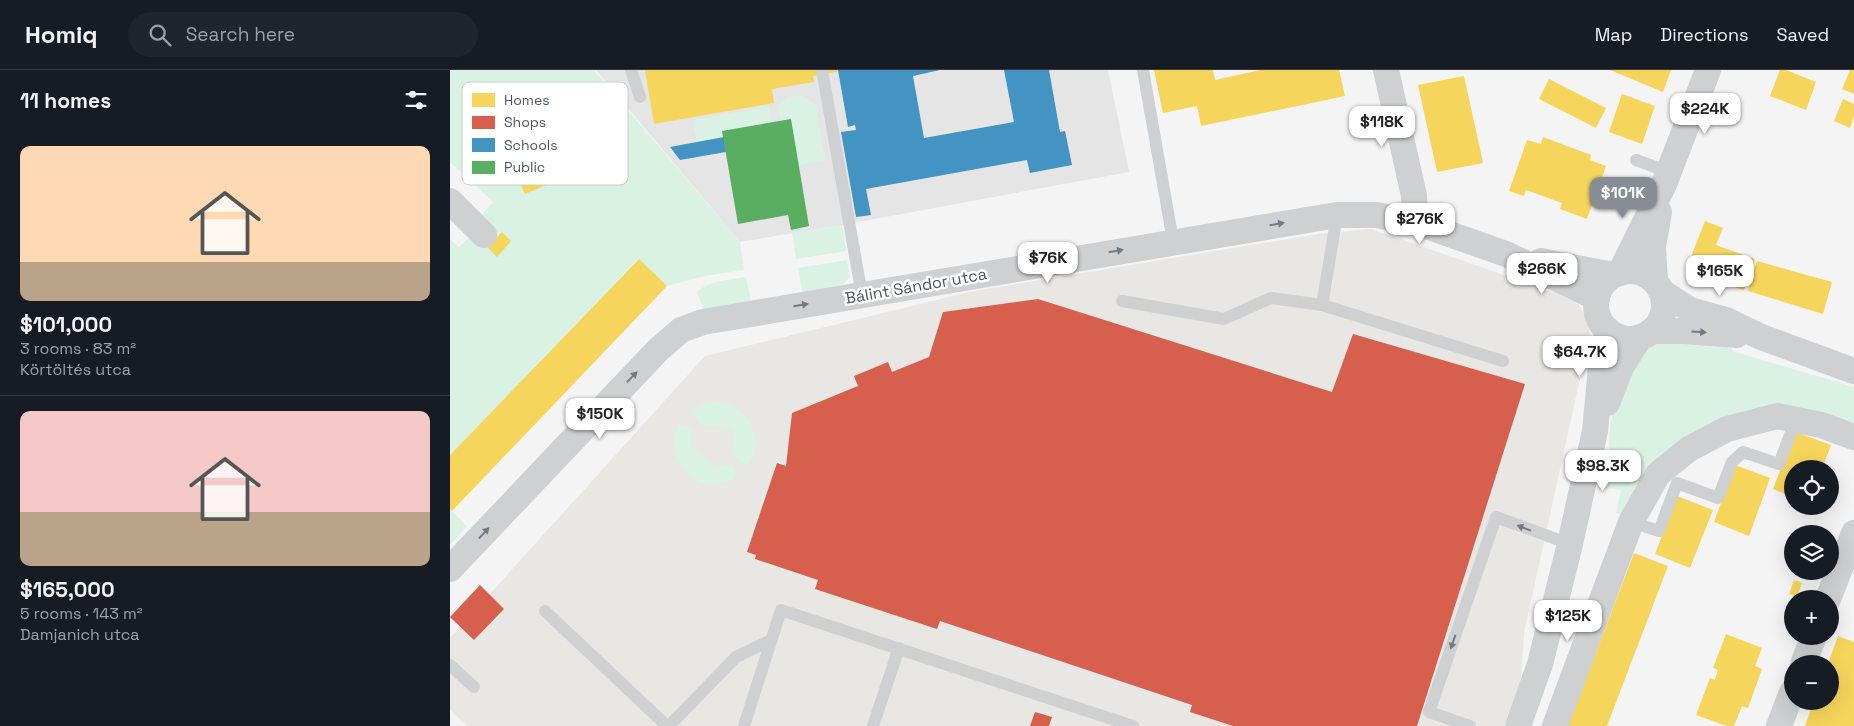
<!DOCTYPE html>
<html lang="en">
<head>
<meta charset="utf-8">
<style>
  :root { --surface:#171b24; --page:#20242c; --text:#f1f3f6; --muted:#9ea1a6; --line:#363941; --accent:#868d94 }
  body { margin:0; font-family:"Space Grotesk",sans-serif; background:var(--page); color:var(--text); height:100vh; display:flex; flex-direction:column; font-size:19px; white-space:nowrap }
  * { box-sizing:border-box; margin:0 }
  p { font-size:16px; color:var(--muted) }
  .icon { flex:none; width:28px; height:28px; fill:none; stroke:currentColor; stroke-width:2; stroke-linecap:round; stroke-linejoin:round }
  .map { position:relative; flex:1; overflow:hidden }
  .side { display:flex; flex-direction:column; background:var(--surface); width:450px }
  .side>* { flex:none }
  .tools { position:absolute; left:1334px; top:390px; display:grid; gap:10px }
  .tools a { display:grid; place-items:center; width:55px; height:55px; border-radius:50%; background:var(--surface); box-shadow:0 5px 20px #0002; font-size:25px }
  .price { position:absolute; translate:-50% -42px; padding:0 11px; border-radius:10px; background:#fff; color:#222; font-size:16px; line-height:32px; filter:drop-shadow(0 1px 2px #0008) }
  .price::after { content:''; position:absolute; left:50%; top:30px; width:15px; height:11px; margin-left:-8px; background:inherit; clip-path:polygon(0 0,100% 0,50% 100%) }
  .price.on { background:var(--accent); color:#fff }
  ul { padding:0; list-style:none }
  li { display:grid; align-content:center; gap:10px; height:265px; padding:0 20px }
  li+li { border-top:1px solid var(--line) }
  li span { display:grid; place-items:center; height:155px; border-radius:10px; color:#555 }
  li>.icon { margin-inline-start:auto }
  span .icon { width:90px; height:90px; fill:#fffc; stroke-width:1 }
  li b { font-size:21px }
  h2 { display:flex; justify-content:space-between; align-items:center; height:60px; padding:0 20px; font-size:21px }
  header { display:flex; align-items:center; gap:30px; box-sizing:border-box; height:70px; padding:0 25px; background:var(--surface); border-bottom:1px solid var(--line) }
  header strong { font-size:24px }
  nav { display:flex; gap:28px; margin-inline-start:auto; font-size:18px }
  .search { width:350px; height:45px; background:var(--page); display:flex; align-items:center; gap:12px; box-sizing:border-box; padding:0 18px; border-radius:28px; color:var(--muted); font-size:19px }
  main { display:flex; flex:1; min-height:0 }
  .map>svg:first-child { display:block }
</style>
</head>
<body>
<header>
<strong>Homiq</strong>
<div class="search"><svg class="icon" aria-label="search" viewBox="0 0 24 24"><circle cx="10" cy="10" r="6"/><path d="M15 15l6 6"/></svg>Search here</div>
<nav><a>Map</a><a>Directions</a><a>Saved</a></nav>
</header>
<main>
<section class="side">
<h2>11 homes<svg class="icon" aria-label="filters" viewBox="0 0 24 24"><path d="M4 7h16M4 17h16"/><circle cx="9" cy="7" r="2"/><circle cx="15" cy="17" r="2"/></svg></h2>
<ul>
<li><span style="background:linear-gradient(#ffd9b3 75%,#b9a48a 0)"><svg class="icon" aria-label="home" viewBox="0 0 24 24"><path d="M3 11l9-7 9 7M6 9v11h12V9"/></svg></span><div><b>$101,000</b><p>3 rooms · 83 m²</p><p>Körtöltés utca</p></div></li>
<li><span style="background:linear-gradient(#f6c9c9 65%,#b9a48a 0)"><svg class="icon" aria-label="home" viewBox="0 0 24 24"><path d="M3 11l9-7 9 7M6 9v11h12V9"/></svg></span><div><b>$165,000</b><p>5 rooms · 143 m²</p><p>Damjanich utca</p></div></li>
</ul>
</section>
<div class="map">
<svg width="1404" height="656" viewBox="0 0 1404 656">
  <rect width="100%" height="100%" fill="#f4f4f4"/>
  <!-- commercial -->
  <polygon fill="#e8e7e3" points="921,159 1109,224 1129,235 1137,250 1140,263 1074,563 1071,608 1054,656 17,656 0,640 0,568 255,286 524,221 868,164"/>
  <!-- education -->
  <polygon fill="#e6e5e6" points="146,0 658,0 679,102 392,155 290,172"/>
  <!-- green -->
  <g fill="#d9f2e3">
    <polygon points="0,0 144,0 290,172 294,200 255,206 217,216 188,189 0,385 0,169 9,177 22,165 32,174 46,160 32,144 43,132 0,92"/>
    <polygon points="351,25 366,34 375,91 349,95 341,49 331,50 328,36 338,27"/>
    <polygon points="319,36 322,52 273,61 274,67 247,72 243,50"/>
    <polygon points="392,155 396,181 346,189 342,163"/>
    <path d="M 397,190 L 400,207 C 388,222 370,221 353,224 L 348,198 Z"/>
    <path d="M 296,207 L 301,231 L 254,240 L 247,222 C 260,210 279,210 296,207 Z"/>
    <polygon points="1210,269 1282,274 1282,281 1404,317 1404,355 1275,346 1242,363 1210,385 1187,415 1172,445 1166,443 1171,420 1157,418 1160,356 1170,314 1190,282"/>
    <path d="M 262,332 C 270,333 279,333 286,338 C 304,349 313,376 299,394 C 281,393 284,376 282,362 C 273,353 261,358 250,355 L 244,345 L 244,339 L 252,335 Z"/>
    <path d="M 228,354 L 240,357 L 242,361 L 240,373 C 248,384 254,383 261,396 L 268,398 L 282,394 L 287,402 L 283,410 C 279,411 273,413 268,414 C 234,418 217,382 228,354 Z"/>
    <polygon points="0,439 17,456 0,475"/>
  </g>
  <!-- homes -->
  <g fill="#f6d55c">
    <polygon points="195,0 391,0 391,1 363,6 364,12 322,19 324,33 204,54"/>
    <polygon points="704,0 763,0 765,10 810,0 889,0 895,26 751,56 747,36 713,43"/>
    <polygon points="1160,0 1221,0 1213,22"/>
    <polygon points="1330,0 1336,0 1366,12 1356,40 1320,26"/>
    <polygon points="1400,0 1404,0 1404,24 1392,19"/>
    <polygon points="1014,6 1033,93 987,102 968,15"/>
    <polygon points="1099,9 1156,38 1146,58 1089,29"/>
    <polygon points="1172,24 1205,36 1192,74 1159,62"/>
    <polygon points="1393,29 1404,34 1404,46 1400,58 1384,51"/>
    <polygon points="92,38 108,74 115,71 125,95 98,107 101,113 75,124 59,88 52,91 42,66 70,54 68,48"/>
    <polygon points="1093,67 1141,85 1140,90 1156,96 1137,149 1110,139 1112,133 1076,120 1074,126 1059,121 1077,70 1091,74"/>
    <polygon points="1255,151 1273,158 1266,175 1305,189 1294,220 1255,208 1257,199 1239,192"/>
    <polygon points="52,162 61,171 47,187 37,177"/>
    <polygon points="189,189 217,216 2,441 0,439 0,385"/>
    <polygon points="1307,191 1382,212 1373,244 1298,221"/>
    <polygon points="1345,362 1381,375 1372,399 1342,399 1342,427 1323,419"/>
    <polygon points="1285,395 1320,408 1299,466 1264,452"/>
    <polygon points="1227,426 1263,440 1240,498 1205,484"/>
    <polygon points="1184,483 1218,496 1157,656 1118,656"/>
    <polygon points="1344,510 1352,513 1347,527 1339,524"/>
    <polygon points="1276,564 1312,578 1305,596 1312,599 1298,638 1292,636 1284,656 1277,656 1246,645 1260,608 1265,610 1268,600 1263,598"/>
    <polygon points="1388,566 1404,572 1404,656 1355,656 1364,631 1380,631 1380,594 1378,594"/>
  </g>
  <!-- shops -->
  <g fill="#d6604d">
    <polygon points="588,229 882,322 903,264 1075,314 967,656 783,656 740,642 742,635 490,551 487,559 365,519 368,510 305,489 306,485 297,482 327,393 336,396 342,343 408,316 404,306 438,292 442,302 479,287 493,242"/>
    <polygon points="30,515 54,539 24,570 0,547"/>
    <polygon points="585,642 602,647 599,656 580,656"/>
  </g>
  <!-- schools -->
  <g fill="#4393c3">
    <polygon points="388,0 490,0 463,6 474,68 564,52 554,0 599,0 610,62 615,61 622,95 580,103 577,90 416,119 421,145 406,147 391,62 406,60 405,55 398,57"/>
    <polygon points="274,67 276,82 230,90 220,77"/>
  </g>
  <!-- public -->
  <polygon fill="#5aae61" points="341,49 359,156 341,160 338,145 288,154 272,61"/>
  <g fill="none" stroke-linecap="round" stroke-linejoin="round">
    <!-- service -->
    <g stroke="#ced0d2" stroke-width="12">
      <polyline points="181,0 190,27"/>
      <polyline points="372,0 412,225"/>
      <polyline points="693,0 723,171"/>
      <polyline points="1186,90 1219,102"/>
      <polyline points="672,231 774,249 821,228 872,235 1053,291"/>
      <polyline points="872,235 887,145"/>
      <polyline points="1181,452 1209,461 1227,413 1268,428 1282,392 1293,382 1329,394 1346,349"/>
      <polyline points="95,541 217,656"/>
      <polyline points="0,595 24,617"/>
      <polyline points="219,656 286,587 321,570"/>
      <polyline points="294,656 331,540 683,656"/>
      <polyline points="423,656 449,578"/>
      <polyline points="1020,656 979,642 1046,447 1120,474"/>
    </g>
    <!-- minor -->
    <g stroke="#ced0d2" stroke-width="26">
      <polyline points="936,0 964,126 965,152"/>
      <polyline points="0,131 34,165"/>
      <polyline points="1091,191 1163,205"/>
      <circle cx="1180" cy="235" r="34"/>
      <polyline points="1170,203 1214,114 1258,0"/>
      <polyline points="1205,212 1203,177 1209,142"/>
      <polyline points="1211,221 1240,240 1276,250 1311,267 1404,301"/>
      <polyline points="1201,261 1235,261 1287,265"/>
      <polyline points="1157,333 1171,297 1190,267"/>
      <polyline points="0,499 208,280 231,260 253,252 887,145 926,145 965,152 1056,184 1147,228"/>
      <polyline points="1378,529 1404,463"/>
      <polyline points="1353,594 1364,566"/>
      <polyline points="1068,656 1090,594 1120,474 1145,361 1151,297 1158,260"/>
      <polyline points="1105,656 1181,452 1208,404 1239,379 1277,359 1327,346 1371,355 1404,367"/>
      <polyline points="1329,656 1342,622"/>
    </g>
  </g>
  <!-- one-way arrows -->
  <defs><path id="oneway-solid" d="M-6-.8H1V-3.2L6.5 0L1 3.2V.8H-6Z" transform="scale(1.25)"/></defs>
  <g fill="#727b83">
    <use href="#oneway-solid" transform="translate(827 154) rotate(-10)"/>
    <use href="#oneway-solid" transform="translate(666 181) rotate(-10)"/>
    <use href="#oneway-solid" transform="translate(351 235) rotate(-9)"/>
    <use href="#oneway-solid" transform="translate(1249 262) rotate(4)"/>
    <use href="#oneway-solid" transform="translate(182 307) rotate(-46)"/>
    <use href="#oneway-solid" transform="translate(1074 458) rotate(-159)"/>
    <use href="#oneway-solid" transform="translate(34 463) rotate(-47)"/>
    <use href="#oneway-solid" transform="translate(1003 572) rotate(109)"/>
  </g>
  <g text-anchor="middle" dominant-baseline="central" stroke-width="5" stroke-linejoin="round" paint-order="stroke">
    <!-- street labels -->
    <g font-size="16" fill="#4a5661" stroke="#fff">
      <text transform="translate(466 216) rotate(-10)">Bálint Sándor utca</text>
    </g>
  </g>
  <!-- legend -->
  <rect x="12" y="12" width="166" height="103" rx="8" fill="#fff" stroke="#c9ccd0" stroke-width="1"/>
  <rect x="22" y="23" width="23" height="14" fill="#f6d55c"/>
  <rect x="22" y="46" width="23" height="13" fill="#d6604d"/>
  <rect x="22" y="68" width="23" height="14" fill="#4393c3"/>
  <rect x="22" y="91" width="23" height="13" fill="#5aae61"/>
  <g font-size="14" fill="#4a5661">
    <text x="54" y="35">Homes</text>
    <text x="54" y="57">Shops</text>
    <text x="54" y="80">Schools</text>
    <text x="54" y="102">Public</text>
  </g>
</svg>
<div class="tools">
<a><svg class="icon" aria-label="locate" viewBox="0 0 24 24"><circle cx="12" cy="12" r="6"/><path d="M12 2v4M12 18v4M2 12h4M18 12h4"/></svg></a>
<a><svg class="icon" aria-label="layers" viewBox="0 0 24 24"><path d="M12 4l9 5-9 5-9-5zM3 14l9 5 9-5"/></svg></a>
<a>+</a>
<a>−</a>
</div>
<b class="price" style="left:1255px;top:65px">$224K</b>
<b class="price" style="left:932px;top:78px">$118K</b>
<b class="price on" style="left:1173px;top:149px">$101K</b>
<b class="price" style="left:970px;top:175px">$276K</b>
<b class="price" style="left:598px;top:214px">$76K</b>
<b class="price" style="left:1092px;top:225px">$266K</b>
<b class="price" style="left:1270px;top:227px">$165K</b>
<b class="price" style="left:1130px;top:308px">$64.7K</b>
<b class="price" style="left:150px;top:370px">$150K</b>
<b class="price" style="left:1153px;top:422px">$98.3K</b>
<b class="price" style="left:1118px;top:572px">$125K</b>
</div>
</main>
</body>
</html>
